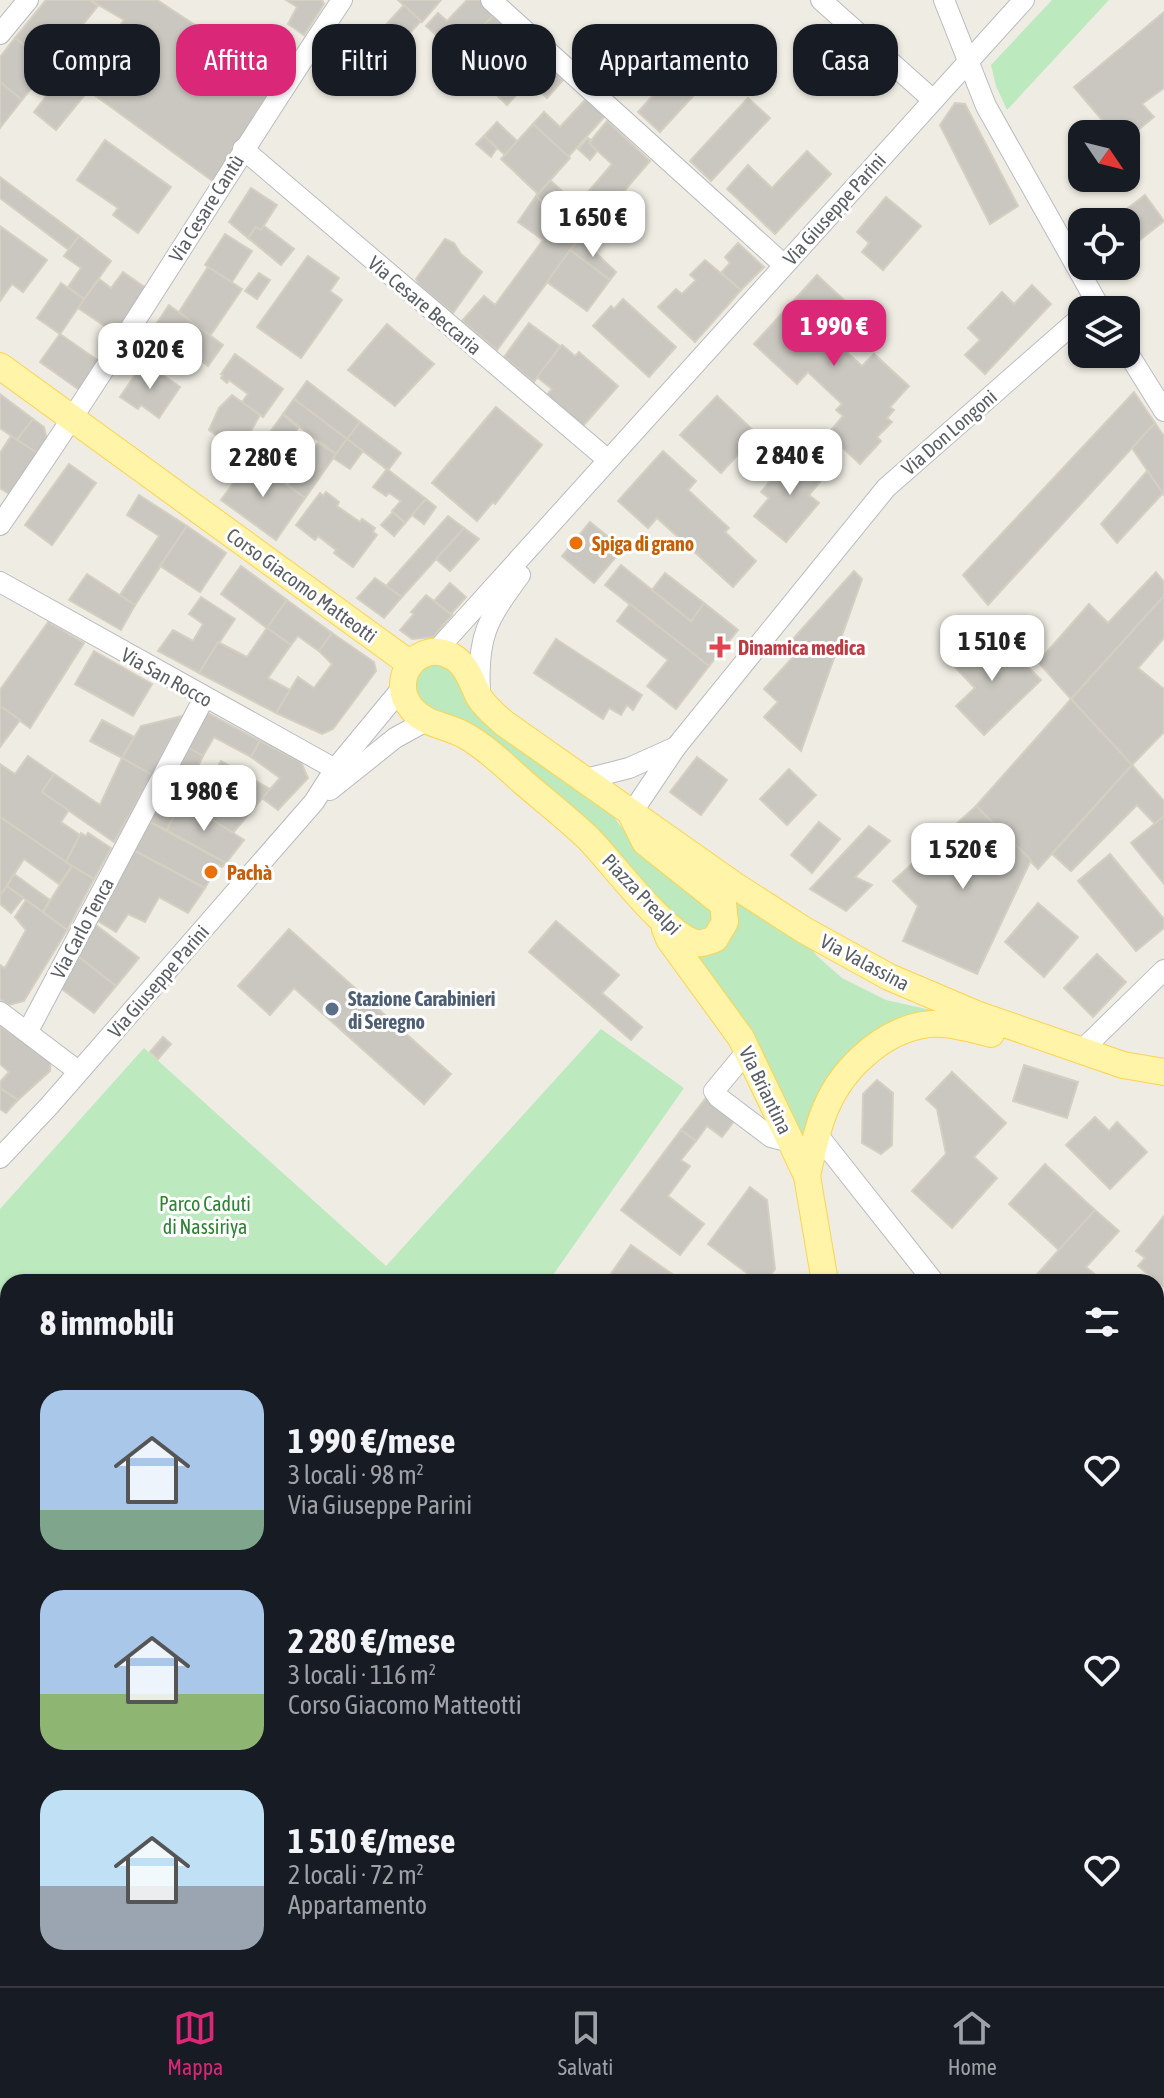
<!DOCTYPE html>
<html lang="it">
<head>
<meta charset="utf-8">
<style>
  :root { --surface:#171b24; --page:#20242c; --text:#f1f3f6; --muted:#9ea1a6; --line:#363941; --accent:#db2777 }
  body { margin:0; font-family:"Asap Condensed",sans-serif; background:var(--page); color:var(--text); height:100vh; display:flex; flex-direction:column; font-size:30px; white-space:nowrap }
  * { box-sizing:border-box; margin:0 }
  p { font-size:26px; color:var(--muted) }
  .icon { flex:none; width:44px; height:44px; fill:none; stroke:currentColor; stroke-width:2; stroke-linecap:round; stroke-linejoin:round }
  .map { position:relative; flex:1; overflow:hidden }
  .side { position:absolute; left:0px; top:1274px; width:1164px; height:712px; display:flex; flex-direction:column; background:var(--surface); border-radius:24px 24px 0 0; box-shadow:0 2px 6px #0004 }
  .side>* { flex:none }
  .banner { position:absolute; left:24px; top:24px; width:1116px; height:72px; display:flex; gap:16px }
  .needle { width:52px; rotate:125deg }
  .tools { position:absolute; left:1068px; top:120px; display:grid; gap:16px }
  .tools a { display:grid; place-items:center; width:72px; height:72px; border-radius:16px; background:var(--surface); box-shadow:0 2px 6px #0004; font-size:40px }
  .price { position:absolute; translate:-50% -68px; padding:0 18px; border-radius:16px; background:#fff; color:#222; font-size:26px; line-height:52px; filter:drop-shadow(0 2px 4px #0008) }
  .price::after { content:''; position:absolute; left:50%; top:48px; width:24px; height:18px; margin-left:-12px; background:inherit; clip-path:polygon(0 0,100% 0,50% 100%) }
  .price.current { background:var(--accent); color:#fff }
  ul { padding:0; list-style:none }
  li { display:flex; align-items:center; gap:24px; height:200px; padding:0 40px }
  li span { display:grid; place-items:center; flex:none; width:224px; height:160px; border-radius:24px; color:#555 }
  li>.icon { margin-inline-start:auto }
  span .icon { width:96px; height:96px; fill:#fffc; stroke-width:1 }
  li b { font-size:34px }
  h2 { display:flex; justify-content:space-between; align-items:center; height:96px; padding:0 40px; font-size:34px }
  .tag { padding:0 28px; border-radius:24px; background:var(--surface); box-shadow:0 2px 6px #0004; font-size:28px; line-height:72px }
  .tag.current { background:var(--accent); color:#fff }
  .dock { display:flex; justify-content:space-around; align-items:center; height:112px; border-top:2px solid var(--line); background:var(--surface); font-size:22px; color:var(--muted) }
  .dock a { display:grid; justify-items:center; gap:4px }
  .dock .current { color:var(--accent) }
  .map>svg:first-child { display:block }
</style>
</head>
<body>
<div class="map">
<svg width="1164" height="1986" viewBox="0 0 1164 1986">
  <rect width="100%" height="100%" fill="#efede3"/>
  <!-- green -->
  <g fill="#bde9be">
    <polygon points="1052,0 1109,0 1007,110 996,86 991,65"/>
    <polygon points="435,658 605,805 631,840 712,902 718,920 697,936 412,698 415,668"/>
    <path d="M 731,899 L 803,937 L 817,956 L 842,978 L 886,1000 L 935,1011 C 910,1031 873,1036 847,1056 C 822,1074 804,1119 804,1149 L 695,956 Z"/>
    <polygon points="601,1029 684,1088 548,1282 8,1282 8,1476 0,1471 0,1209 144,1048 386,1266"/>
    <polygon points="1164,1629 1164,1986 1041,1986 1034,1978 1156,1978 1156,1647"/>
  </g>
  <!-- building -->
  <g fill="#cac7c0" stroke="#d5cfc1" stroke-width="2">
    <polygon points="46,0 90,0 98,6 49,66 15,38"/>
    <polygon points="90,0 157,0 277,79 214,182 78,83 124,20"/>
    <polygon points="286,0 322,0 324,4 304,35 288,24 297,7"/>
    <polygon points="398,0 441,0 422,22"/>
    <polygon points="467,0 480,0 495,14 457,54 426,26 438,13 447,21"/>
    <polygon points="404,5 421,21 390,54 373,39"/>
    <polygon points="1164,12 1164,88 1142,104 1154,117 1126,140 1126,134 1114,134 1074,87"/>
    <polygon points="495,14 524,41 487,82 474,70 494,48 477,32"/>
    <polygon points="15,38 49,66 22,100 0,82 0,57"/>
    <polygon points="524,41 546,62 507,105 485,84"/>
    <polygon points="696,49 718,69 660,132 638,112"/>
    <polygon points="545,63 563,80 547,98 529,81"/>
    <polygon points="65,72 88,91 56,130 34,112"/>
    <polygon points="0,82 22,100 0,128"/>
    <polygon points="748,98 770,118 711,181 690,161"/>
    <polygon points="586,99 605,116 568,157 533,124 544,112 560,127"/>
    <polygon points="955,103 965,104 1018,206 990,224 940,125"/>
    <polygon points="607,121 650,161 582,240 536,196 550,180 577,205 612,164 589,143"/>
    <polygon points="497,122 517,141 505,155 484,136"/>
    <polygon points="533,124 570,158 538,194 501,159"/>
    <polygon points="484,136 497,148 491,157 476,144"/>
    <polygon points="588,138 591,140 589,143 597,151 590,160 578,149"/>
    <polygon points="105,140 171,187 138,233 113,215 118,208 77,180"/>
    <polygon points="807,151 831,174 775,234 727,189 748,165 772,188"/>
    <polygon points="0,177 79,236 69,250 0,198"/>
    <polygon points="251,188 277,205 261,230 256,227 248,238 229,222"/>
    <polygon points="1145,195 1164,221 1126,251 1126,222 1110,222"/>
    <polygon points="536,196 580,238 497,350 462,321 484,296 495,305 543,240 518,222"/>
    <polygon points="886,197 921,226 883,270 862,252 869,243 857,232"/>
    <polygon points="0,226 47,260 23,292 12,284 0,301"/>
    <polygon points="264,226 294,249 281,265 248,238 256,227 261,230"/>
    <polygon points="225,234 252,251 232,282 205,265"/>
    <polygon points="79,236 111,261 84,299 68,287 81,268 64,256"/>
    <polygon points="580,238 616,272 610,280 570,250"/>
    <polygon points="445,239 454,243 461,254 482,272 453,313 421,287 416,279"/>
    <polygon points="738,243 764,267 741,290 721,273 730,263 725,257"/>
    <polygon points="570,250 610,280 587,311 547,282"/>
    <polygon points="308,256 339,278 330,291 342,300 301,358 257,327"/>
    <polygon points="705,260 741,290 695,342 658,307 676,289 682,294 696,280 690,275"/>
    <polygon points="208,267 242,289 210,336 179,312"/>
    <polygon points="123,272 146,288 115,333 78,308 99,279 111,288"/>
    <polygon points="259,273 270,280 257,299 245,291"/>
    <polygon points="817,275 844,300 827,319 834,326 827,334 862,366 874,354 909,386 890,407 894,410 887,418 892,422 877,437 881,441 860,464 828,434 843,416 836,410 842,404 808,372 797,384 754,344"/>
    <polygon points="61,283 84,299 60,334 37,318"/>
    <polygon points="1032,285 1051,304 985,374 965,355 980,340 968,328 1002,292 1014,304"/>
    <polygon points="623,299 676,347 649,377 593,326 611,306 614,309"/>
    <polygon points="169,305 223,345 208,366 155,326"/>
    <polygon points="529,323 560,346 534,382 504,357"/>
    <polygon points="387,324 434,364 395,406 348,370"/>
    <polygon points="60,334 100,362 81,391 40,362"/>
    <polygon points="562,345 575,356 579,352 618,386 583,426 547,395 552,389 537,377"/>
    <polygon points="235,354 283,389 263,417 242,402 248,394 229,380 227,383 221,378 223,375 221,374"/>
    <polygon points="144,362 180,387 159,418 141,405 138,409 120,397"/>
    <polygon points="307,381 360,422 347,439 294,399"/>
    <polygon points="1134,392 1155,423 988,605 963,575"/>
    <polygon points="0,394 33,419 17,440 0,428"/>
    <polygon points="232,395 260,415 251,431 234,448 209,430 219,408"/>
    <polygon points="717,396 757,434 721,473 680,435"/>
    <polygon points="294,399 347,439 336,454 283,414"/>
    <polygon points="496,407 542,445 495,504 493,502 477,521 432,483"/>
    <polygon points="283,414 298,428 267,471 251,459"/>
    <polygon points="33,419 44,427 48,444 39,454 17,440"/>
    <polygon points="360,422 401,453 388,470 347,439"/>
    <polygon points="1155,423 1164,436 1164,495 1132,448"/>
    <polygon points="11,436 39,454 11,495 0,488 0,453"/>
    <polygon points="347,439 363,451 350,469 333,458"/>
    <polygon points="318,443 336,454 305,498 288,486"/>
    <polygon points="663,451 696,481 688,490 729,528 725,532 756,561 733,587 657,518 648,528 618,501"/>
    <polygon points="794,451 825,476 809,495 819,503 786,542 754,516 769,498 761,492"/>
    <polygon points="251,459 305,498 276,540 221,500"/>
    <polygon points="69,464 96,483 52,545 25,525"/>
    <polygon points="387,469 426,499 405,523 392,511 401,501 389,493 386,496 373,487"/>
    <polygon points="1147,471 1163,493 1117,543 1101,524"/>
    <polygon points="326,492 339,502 337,506 360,522 362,519 375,528 373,532 377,535 353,567 334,553 336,550 318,536 315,540 296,525 320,493 323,496"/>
    <polygon points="139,495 187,526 135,605 120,595 159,536 127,515"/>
    <polygon points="426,499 436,507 424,524 412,515"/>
    <polygon points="393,512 405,523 394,536 381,525"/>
    <polygon points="448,516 464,528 402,597 386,586"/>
    <polygon points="590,522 612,540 605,550 615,558 594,583 562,556"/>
    <polygon points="187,526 226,553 200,592 160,566"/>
    <polygon points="464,528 479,539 450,571 436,559"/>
    <polygon points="621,565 691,621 704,603 738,630 709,666 605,585"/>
    <polygon points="241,566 287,600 267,628 221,594"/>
    <polygon points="854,571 862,579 801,751 764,717 778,702 764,689 793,657 784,649"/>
    <polygon points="1156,572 1164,582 1164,596 1071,699 1038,662 1089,604 1108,623"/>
    <polygon points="665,573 704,603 691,621 652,590"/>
    <polygon points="87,574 135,605 121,630 69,600"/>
    <polygon points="375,578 402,597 384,618 357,598"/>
    <polygon points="450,583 466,597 451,614 434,601"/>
    <polygon points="426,595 452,615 433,637 412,639 400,630 414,614 411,612"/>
    <polygon points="1164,596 1164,638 1138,668 1164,689 1164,732 1132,765 1071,699"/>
    <polygon points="201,597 235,619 199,673 158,651 173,630 193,641 203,624 189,614"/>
    <polygon points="287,600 332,633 319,651 298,636 291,645 267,628"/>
    <polygon points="630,604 709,666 676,709 647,686 668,660 617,621"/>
    <polygon points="48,622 84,643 30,728 0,706 0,690"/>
    <polygon points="267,628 291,645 268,678 290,690 276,713 199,673 218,642 247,657"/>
    <polygon points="332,633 374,662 376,671 333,729 322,734 276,713 298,677 314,688 332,664 319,651"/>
    <polygon points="982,634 1005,658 1012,651 1041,680 984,735 956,706 975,688 952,664"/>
    <polygon points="556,639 642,695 633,710 627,705 621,715 609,708 603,719 534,673"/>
    <polygon points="94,651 152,684 133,716 75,684"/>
    <polygon points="1071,699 1132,765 1038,869 976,806"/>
    <polygon points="0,706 20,720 0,747"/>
    <polygon points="206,712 260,741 251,757 214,737 203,756 187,747"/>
    <polygon points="182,716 152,775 122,758 141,726"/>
    <polygon points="102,720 134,737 122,758 90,741"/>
    <polygon points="260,741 301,762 308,778 278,810 262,798 280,778 251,757"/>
    <polygon points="187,747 203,756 167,830 148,821"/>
    <polygon points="28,756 54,774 42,792 69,810 61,822 80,835 66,862 0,817 0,764 15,774"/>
    <polygon points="697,757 727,780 701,815 670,792"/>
    <polygon points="122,758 152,775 114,842 42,792 54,774 100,805"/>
    <polygon points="221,761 270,789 233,833 194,808"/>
    <polygon points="1132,765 1164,801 1164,816 1155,824 1137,805 1071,871 1052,854"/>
    <polygon points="789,769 816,795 787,825 760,799"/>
    <polygon points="182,800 244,840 226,863 167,830"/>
    <polygon points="976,806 1031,860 977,974 903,941 918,906 893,881"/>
    <polygon points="0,817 72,866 59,884 24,859 0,896"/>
    <polygon points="1163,817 1164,817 1164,884 1131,843"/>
    <polygon points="148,821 226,863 222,867 218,865 205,888 133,850"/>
    <polygon points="819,822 840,839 812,873 791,855"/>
    <polygon points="869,826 890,841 855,877 872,885 846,911 810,889"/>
    <polygon points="81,833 86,836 88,833 111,848 94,879 66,862"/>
    <polygon points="133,850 205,888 188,913 159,897 145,922 128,914 116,932 96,920"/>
    <polygon points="1110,854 1164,919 1164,928 1136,951 1078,881"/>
    <polygon points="72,866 94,879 67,930 43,912"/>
    <polygon points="14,874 50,900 43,912 7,886"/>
    <polygon points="7,886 23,898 11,913 0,904 0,896"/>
    <polygon points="26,900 67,930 24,1001 9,1005 0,999 0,965 5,968 26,930 15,917"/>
    <polygon points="1038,903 1078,937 1044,977 1005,942"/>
    <polygon points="556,921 619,975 602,993 642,1027 631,1040 529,952"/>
    <polygon points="92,922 139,958 116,986 75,954"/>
    <polygon points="289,929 451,1074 424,1104 294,988 270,1015 238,986"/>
    <polygon points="75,954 116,986 94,1013 59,987"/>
    <polygon points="1097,954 1126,982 1093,1017 1064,988"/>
    <polygon points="0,1026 51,1059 50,1071 18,1100 0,1088 0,1082 9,1072 0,1064"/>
    <polygon points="163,1037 171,1044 158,1059 150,1052"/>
    <polygon points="1024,1065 1078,1082 1067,1118 1013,1101"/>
    <polygon points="952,1072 1006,1123 974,1157 997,1178 952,1228 912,1191 946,1154 937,1109 926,1099"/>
    <polygon points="877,1080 893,1093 892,1145 881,1154 862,1143 863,1094"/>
    <polygon points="0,1088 18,1100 6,1113 0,1109"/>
    <polygon points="706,1098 735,1120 722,1137 707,1126 696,1141 681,1130"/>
    <polygon points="1095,1117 1109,1131 1117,1122 1147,1152 1110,1189 1066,1145"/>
    <polygon points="681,1130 696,1141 681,1160 690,1166 668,1196 704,1224 680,1255 621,1210"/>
    <polygon points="1045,1164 1095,1210 1059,1250 1009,1204"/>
    <polygon points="750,1187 767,1200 775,1269 766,1282 759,1282 708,1244"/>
    <polygon points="1095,1210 1119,1231 1086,1267 1100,1279 1098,1282 1030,1282"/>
    <polygon points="1164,1216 1164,1287 1138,1266 1145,1258 1136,1251"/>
    <polygon points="631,1245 682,1281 681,1282 614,1282 608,1278"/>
    <polygon points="106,1978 141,1978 137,1986 120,1986"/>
    <polygon points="161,1978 183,1978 199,1986 157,1986"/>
    <polygon points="233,1978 298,1978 311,1984 229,1986"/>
    <polygon points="332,1978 369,1978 365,1986 328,1986"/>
    <polygon points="396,1978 452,1978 448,1986 427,1986 418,1982 416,1986 395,1986 393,1985"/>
    <polygon points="572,1978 645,1978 662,1986 568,1986"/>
  </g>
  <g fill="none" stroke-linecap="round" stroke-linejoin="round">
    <!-- minor casing -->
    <g stroke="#b8bbc0" stroke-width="22">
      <g id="minor">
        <polyline points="491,0 784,265"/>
        <polyline points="821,0 933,100"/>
        <polyline points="944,0 986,106 1101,310"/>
        <polyline points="0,34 28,0"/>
        <polyline points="243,149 608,460"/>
        <polyline points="1126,350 1164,411"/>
        <path d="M 0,525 C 119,353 226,174 342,0"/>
        <polyline points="0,582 335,769"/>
        <polyline points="436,651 1024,0"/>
        <path d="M 480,692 C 477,636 487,620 520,575"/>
        <polyline points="582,780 629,768 676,747"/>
        <polyline points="330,790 395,738 426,721"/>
        <polyline points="631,814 676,747 886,488 1082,316"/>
        <polyline points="0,1012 78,1071"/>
        <polyline points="28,1031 204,698"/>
        <polyline points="748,1050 714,1091 718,1097 771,1137 791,1142"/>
        <polyline points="1082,1050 1164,970"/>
        <polyline points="817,1134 934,1282"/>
        <polyline points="0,1158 50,1105 314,802 335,769 402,688"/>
        <polyline points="1156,1488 1164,1494"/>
        <polyline points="0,1507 8,1513"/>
        <polyline points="0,1644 8,1630"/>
        <polyline points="1019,1978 1025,1986"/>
        <polyline points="61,1986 65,1978"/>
        <polyline points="819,1986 823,1978"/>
      </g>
    </g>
    <!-- major casing -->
    <g stroke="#fed34d" stroke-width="28">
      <g id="major">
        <polyline points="0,366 409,663"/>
        <path d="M 631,814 L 645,842 L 723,904 L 725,922 L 715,939 C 709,941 703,944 697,943 C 667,938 611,861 588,838 C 567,818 544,800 523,782 C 505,766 487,748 466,736 C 447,725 427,726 412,709 C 387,680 418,637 453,657 C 467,665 472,683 479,697 C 486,708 495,715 504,723 L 734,885 L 804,930 L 889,977 L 976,1014 L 1123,1065 L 1164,1072"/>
        <polyline points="665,929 669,939 741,1038 791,1142 807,1176 825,1282"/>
        <path d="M 807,1176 C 812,1155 816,1131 825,1110 C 843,1066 891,1021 943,1024 C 958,1025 976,1030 991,1034"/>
        <polyline points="1156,1602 1164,1585"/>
        <polyline points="889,1978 895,1986"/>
        <polyline points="984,1986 989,1978"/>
      </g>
    </g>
    <!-- minor -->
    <use href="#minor" stroke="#fff" stroke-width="20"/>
    <!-- major -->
    <use href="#major" stroke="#fff4a8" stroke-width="26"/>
  </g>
  <!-- markers -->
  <g fill="#e8710a" stroke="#fff" stroke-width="3">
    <circle cx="576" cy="543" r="8"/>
    <circle cx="211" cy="872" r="8"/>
  </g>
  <path fill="#e0444e" stroke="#fff" stroke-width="3" d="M716 635h8v8h8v8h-8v8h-8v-8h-8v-8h8z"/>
  <circle fill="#5c6f8a" stroke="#fff" stroke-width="3" cx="332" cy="1009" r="8"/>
  <g text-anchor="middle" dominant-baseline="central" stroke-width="6" stroke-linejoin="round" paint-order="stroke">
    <!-- street labels -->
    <g font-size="20" fill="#5b5f65" stroke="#fff">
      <text transform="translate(206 208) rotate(-58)">Via Cesare Cantù</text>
      <text transform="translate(834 209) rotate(-48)">Via Giuseppe Parini</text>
      <text transform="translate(425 305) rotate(40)">Via Cesare Beccaria</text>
      <text transform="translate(949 432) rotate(-41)">Via Don Longoni</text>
      <text transform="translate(302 585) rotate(36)">Corso Giacomo Matteotti</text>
      <text transform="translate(167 677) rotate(29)">Via San Rocco</text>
      <text transform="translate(642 894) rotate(46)">Piazza Prealpi</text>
      <text transform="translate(82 928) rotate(-62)">Via Carlo Tenca</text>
      <text transform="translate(865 962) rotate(28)">Via Valassina</text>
      <text transform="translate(158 981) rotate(-49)">Via Giuseppe Parini</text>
      <text transform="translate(766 1090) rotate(64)">Via Briantina</text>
    </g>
    <!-- food labels -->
    <g font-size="20" font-weight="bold" fill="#c56008" stroke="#fff" text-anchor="start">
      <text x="592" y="543">Spiga di grano</text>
      <text x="227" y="872">Pachà</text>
    </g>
    <!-- health labels -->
    <g font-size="20" font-weight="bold" fill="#be3a42" stroke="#fff" text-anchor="start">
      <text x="738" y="647">Dinamica medica</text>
    </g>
    <!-- service labels -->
    <g font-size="20" font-weight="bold" fill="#4e5e75" stroke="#fff" text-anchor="start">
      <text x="348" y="998">Stazione Carabinieri<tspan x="348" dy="23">di Seregno</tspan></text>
    </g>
    <!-- park labels -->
    <g font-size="20" fill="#2c8333" stroke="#fff">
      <text x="205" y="1203">Parco Caduti<tspan x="205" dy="23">di Nassiriya</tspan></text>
    </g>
  </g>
</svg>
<div class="tools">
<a><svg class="needle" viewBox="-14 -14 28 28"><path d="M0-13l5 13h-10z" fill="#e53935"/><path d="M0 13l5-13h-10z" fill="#9ea1a6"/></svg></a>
<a><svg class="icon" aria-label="locate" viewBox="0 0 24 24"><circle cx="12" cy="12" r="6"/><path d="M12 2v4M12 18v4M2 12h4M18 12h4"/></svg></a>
<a><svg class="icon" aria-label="layers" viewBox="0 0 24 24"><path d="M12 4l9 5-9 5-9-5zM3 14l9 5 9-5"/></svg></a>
</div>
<b class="price" style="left:593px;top:259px">1 650 €</b>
<b class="price current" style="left:834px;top:368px">1 990 €</b>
<b class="price" style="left:150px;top:391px">3 020 €</b>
<b class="price" style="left:790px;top:497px">2 840 €</b>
<b class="price" style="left:263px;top:499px">2 280 €</b>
<b class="price" style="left:992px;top:683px">1 510 €</b>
<b class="price" style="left:204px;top:833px">1 980 €</b>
<b class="price" style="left:963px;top:891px">1 520 €</b>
<div class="banner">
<a class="tag">Compra</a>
<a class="tag current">Affitta</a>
<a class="tag">Filtri</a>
<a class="tag">Nuovo</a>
<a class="tag">Appartamento</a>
<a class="tag">Casa</a>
</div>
<section class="side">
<h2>8 immobili<svg class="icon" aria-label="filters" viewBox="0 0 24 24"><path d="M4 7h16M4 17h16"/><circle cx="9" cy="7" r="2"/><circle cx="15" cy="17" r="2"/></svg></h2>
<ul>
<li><span style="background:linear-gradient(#a9c7e8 75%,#7fa58c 0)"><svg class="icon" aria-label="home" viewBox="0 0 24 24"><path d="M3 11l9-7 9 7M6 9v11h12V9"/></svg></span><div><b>1 990 €/mese</b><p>3 locali · 98 m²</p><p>Via Giuseppe Parini</p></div><svg class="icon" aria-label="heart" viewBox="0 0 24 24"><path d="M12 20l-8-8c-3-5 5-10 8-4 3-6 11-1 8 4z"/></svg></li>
<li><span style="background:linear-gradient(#a9c7e8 65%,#8fb573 0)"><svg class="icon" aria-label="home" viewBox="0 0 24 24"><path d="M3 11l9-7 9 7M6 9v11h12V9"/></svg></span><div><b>2 280 €/mese</b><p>3 locali · 116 m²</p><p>Corso Giacomo Matteotti</p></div><svg class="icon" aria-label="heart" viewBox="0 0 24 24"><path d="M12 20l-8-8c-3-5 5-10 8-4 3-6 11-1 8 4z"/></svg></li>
<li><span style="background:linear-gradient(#bfe0f5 60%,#9aa5b1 0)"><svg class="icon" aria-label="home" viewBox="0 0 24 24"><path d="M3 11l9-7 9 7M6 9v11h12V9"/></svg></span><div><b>1 510 €/mese</b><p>2 locali · 72 m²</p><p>Appartamento</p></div><svg class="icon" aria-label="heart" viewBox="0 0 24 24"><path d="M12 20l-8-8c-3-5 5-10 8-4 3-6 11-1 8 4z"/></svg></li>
</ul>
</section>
</div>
<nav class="dock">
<a class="current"><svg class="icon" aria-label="map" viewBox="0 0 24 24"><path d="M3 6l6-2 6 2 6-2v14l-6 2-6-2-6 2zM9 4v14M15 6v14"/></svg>Mappa</a>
<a><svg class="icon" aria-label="saved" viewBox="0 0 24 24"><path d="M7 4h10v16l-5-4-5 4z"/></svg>Salvati</a>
<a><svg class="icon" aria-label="home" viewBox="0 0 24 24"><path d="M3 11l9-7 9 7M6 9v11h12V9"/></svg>Home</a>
</nav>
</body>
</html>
